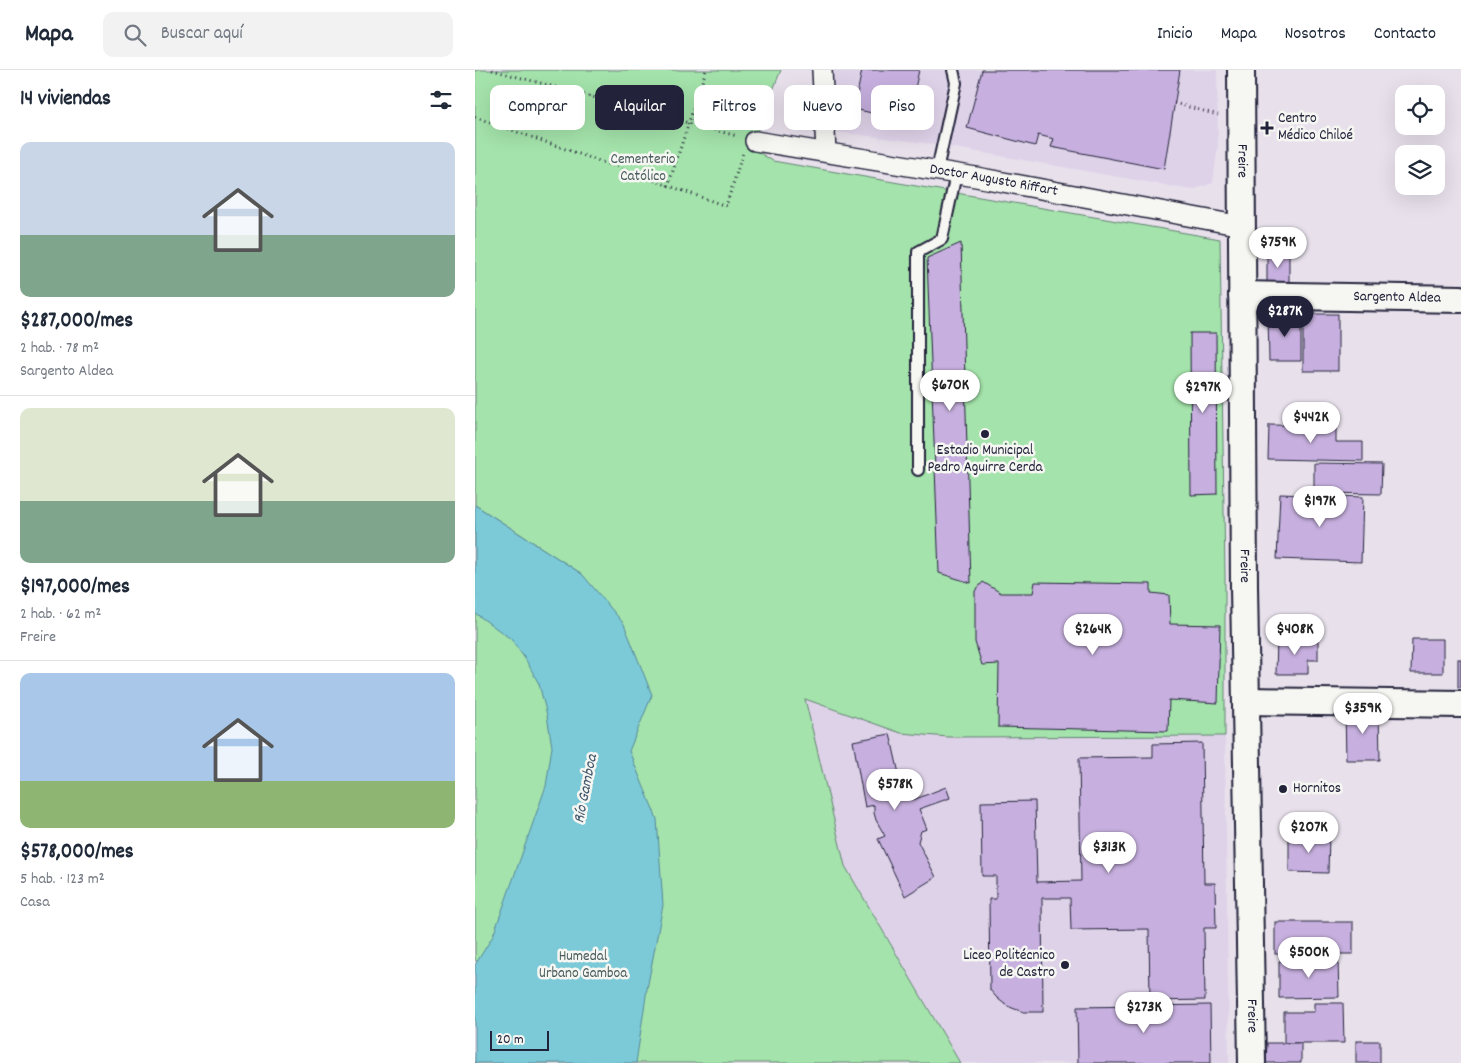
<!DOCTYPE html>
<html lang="es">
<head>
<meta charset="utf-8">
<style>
  :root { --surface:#fff; --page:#f2f2f3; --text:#1f2937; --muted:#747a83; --line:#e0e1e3; --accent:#22223b }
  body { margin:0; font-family:Dekko,sans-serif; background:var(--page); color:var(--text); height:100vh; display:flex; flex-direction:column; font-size:19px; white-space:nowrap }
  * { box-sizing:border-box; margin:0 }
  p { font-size:16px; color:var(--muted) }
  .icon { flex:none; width:28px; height:28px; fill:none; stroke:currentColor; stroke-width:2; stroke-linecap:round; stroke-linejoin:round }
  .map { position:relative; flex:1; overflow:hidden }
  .side { display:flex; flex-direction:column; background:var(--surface); width:475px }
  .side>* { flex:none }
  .guide { position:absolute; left:15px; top:15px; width:475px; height:45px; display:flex; gap:10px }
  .controls { position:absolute; left:920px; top:15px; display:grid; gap:10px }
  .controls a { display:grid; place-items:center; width:50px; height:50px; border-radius:10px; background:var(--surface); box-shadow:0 5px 20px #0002; font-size:25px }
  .scale { position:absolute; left:15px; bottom:12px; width:59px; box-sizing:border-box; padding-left:5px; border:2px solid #22223b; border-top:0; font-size:14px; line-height:18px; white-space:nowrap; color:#22223b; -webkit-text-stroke:4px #f6f6f2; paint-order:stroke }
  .price { position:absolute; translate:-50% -42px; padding:0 11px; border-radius:18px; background:#fff; color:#222; font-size:16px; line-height:32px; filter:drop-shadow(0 1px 2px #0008) }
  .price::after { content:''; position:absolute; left:50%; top:30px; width:15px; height:11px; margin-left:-8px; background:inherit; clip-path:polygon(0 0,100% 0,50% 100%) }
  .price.active { background:var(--accent); color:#fff }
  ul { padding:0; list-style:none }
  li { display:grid; align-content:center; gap:10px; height:265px; padding:0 20px }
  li+li { border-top:1px solid var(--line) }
  li span { display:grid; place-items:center; height:155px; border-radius:10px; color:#555 }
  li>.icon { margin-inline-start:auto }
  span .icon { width:90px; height:90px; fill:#fffc; stroke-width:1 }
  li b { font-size:21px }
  h2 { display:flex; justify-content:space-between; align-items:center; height:60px; padding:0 20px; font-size:21px }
  .tag { padding:0 18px; border-radius:10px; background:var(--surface); box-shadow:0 5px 20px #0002; font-size:18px; line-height:45px }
  .tag.active { background:var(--accent); color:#fff }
  header { display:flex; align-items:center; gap:30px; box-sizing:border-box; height:70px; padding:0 25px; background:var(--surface); border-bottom:1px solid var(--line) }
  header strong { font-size:24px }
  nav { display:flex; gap:28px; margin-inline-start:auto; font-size:18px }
  .search { width:350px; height:45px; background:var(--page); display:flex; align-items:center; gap:12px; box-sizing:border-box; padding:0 18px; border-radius:10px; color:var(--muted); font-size:19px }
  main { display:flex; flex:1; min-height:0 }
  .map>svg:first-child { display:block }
</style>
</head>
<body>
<header>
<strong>Mapa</strong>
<div class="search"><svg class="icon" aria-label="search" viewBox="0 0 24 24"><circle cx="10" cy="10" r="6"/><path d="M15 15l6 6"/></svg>Buscar aquí</div>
<nav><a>Inicio</a><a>Mapa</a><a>Nosotros</a><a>Contacto</a></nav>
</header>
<main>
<section class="side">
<h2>14 viviendas<svg class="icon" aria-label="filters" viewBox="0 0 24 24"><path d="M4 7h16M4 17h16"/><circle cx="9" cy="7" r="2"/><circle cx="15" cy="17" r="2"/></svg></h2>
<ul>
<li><span style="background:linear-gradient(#c9d6e8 60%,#7fa58c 0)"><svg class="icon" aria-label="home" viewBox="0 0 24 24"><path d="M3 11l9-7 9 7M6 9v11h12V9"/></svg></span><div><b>$287,000/mes</b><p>2 hab. · 78 m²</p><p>Sargento Aldea</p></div></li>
<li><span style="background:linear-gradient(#dfe7d0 60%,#7fa58c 0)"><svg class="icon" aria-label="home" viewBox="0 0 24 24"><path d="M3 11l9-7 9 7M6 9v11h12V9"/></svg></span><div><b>$197,000/mes</b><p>2 hab. · 62 m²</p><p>Freire</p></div></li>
<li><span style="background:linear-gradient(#a9c7e8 70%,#8fb573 0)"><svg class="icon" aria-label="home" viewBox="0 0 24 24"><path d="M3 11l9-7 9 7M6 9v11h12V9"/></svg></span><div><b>$578,000/mes</b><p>5 hab. · 123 m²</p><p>Casa</p></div></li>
</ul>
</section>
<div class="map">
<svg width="986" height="993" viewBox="0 0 986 993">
  <rect width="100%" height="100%" fill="#e8e1ec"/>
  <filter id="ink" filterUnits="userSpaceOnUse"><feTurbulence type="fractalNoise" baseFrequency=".02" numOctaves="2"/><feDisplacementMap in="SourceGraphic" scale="10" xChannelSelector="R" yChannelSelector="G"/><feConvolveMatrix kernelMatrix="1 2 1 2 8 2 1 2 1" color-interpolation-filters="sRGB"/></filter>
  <g filter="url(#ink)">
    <!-- built -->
    <g fill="#ded2e8">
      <polygon points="356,0 742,0 743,75 738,113 717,120 458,74 361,62"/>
      <polygon points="329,628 426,663 473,667 750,666 754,993 485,993 370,796"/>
    </g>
    <!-- green -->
    <polygon fill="#a4e3ab" stroke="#638273" points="0,0 306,0 284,55 278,79 298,91 745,169 750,507 750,666 473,667 426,663 330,629 370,796 485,993 0,993 7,894 0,890 0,453 107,504 0,435"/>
    <!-- water -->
    <polygon fill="#7bcad8" stroke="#578799" points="0,435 107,504 149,554 177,625 154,681 182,749 188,835 172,919 161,993 0,993 0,895 18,866 71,716 77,677 72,645 64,614 51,590 36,569 0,543"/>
    <!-- building -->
    <g fill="#c7b0df" stroke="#22223b">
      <polygon points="387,0 444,0 433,51 379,39"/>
      <polygon points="507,0 705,0 689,99 576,77 579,69 563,65 560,76 492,58"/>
      <polygon points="486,173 496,513 464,503 452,188"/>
      <rect x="792" y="185" width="22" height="28"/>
      <polygon points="826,244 826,291 794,291 793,245"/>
      <rect x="828" y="244" width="35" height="57"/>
      <polygon points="715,263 741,263 742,424 716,425"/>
      <polygon points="794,355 861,356 861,372 888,372 888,391 793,389"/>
      <polygon points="839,393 907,394 906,424 839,423"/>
      <polygon points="805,424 888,427 886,492 802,489"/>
      <polygon points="508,512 526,523 558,523 560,512 676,514 676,523 694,525 695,554 745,555 743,633 694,630 693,661 523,657 524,594 507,595 500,572 500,521"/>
      <polygon points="802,569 843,570 843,590 833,590 833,604 801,604"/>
      <polygon points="937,569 968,569 968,603 936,603"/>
      <rect x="983" y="589" width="3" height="28"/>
      <polygon points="870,640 904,640 905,690 871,690"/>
      <polygon points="415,664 427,717 438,730 471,717 475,728 444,739 452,759 446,761 443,772 461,807 430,826 403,769 410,766 401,750 399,743 399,735 390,737 378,671"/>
      <polygon points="727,673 729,813 740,813 741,858 729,858 730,930 675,931 674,859 596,860 595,828 567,828 568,942 548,942 532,936 522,928 515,920 514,829 521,829 521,806 507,806 506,732 560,731 562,812 606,811 604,688 678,687 678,674"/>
      <polygon points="814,766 854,766 853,803 814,802"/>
      <rect x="800" y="852" width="78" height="32"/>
      <polygon points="863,890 864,927 804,928 804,891"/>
      <polygon points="839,933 868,933 869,973 809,973 809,942 839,942"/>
      <polygon points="735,935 736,993 603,993 602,937"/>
      <rect x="881" y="971" width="24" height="22"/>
      <polygon points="792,973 826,973 826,993 791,993"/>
    </g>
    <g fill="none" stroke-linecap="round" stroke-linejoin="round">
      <!-- lane casing -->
      <g stroke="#22223b" stroke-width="14">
        <g id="lane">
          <polyline points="462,100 481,13 478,0"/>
          <polyline points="443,400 443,182 467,169 481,104"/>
        </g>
      </g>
      <!-- street casing -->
      <g stroke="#22223b" stroke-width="22">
        <g id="street">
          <polyline points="347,0 351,82"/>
          <path id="s1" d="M 280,71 L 501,107 L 767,156"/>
        </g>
      </g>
      <!-- secondary casing -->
      <g stroke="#22223b" stroke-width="30">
        <g id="secondary">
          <path id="s2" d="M 766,0 L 769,516 L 777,993"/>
          <path id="s3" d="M 767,225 L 986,229"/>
          <polyline points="771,631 986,634"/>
        </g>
      </g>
      <!-- path -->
      <g stroke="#22223b" stroke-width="3" stroke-dasharray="1 4" stroke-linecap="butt">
        <polyline points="17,0 262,66"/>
        <polyline points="699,33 743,45"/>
        <polyline points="0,47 251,136 268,83"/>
        <polyline points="193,116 231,0"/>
      </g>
      <!-- lane -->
      <use href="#lane" stroke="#f6f6f2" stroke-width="10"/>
      <!-- street -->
      <use href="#street" stroke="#f6f6f2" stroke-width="19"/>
      <!-- secondary -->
      <use href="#secondary" stroke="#f6f6f2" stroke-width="26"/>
    </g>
  </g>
  <!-- markers -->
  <g fill="#22223b" stroke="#f6f6f2" stroke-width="2">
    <path d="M789.5 50.5h5v5h5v5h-5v5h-5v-5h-5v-5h5z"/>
    <circle cx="510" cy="364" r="5"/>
    <circle cx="808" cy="719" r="5"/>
    <circle cx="590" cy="895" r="5"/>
  </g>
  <g text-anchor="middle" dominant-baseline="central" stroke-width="5" stroke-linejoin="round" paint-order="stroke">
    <!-- poi labels -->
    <g font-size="15" fill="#22223b" stroke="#f6f6f2" text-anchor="start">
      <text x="803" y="49">Centro<tspan x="803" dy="17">Médico Chiloé</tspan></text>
      <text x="510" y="381" text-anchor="middle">Estadio Municipal<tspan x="510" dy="17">Pedro Aguirre Cerda</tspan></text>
      <text x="818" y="719">Hornitos</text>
      <text x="580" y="886" text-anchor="end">Liceo Politécnico<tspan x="580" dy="17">de Castro</tspan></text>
    </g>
    <!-- park labels -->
    <g font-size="15" fill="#495c5d" stroke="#f6f6f2">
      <text x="168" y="90">Cementerio<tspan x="168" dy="17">Católico</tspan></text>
      <text x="108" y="887">Humedal<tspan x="108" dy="17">Urbano Gamboa</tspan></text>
    </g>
    <!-- street labels -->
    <g font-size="15" fill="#22223b" stroke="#f6f6f2">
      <text stroke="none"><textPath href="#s2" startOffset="91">Freire</textPath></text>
      <text stroke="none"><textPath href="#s1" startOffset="242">Doctor Augusto Riffart</textPath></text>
      <text stroke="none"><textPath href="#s3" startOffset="155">Sargento Aldea</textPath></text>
      <text stroke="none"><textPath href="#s2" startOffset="496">Freire</textPath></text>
      <text stroke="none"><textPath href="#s2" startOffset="946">Freire</textPath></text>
    </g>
    <!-- water labels -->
    <g font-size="16" font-style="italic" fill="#3d546a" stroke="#f6f6f2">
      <text transform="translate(111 719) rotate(-79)">Río Gamboa</text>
    </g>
  </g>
</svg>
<div class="controls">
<a><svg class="icon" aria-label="locate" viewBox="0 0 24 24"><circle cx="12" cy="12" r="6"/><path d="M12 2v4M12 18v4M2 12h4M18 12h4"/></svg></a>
<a><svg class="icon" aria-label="layers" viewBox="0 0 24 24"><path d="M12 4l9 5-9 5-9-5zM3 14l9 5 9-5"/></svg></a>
</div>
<div class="scale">20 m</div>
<b class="price" style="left:803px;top:199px">$759K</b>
<b class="price active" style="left:810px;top:268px">$287K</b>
<b class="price" style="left:475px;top:342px">$670K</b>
<b class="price" style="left:728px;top:344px">$297K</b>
<b class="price" style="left:836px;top:374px">$442K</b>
<b class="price" style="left:845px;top:458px">$197K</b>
<b class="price" style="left:618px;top:586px">$264K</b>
<b class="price" style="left:820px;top:586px">$408K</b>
<b class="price" style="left:888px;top:665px">$359K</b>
<b class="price" style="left:420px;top:741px">$578K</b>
<b class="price" style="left:834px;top:784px">$207K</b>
<b class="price" style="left:634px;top:804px">$313K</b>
<b class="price" style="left:834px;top:909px">$500K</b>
<b class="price" style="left:669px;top:964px">$273K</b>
<div class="guide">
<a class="tag">Comprar</a>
<a class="tag active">Alquilar</a>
<a class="tag">Filtros</a>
<a class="tag">Nuevo</a>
<a class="tag">Piso</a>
</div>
</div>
</main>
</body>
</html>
